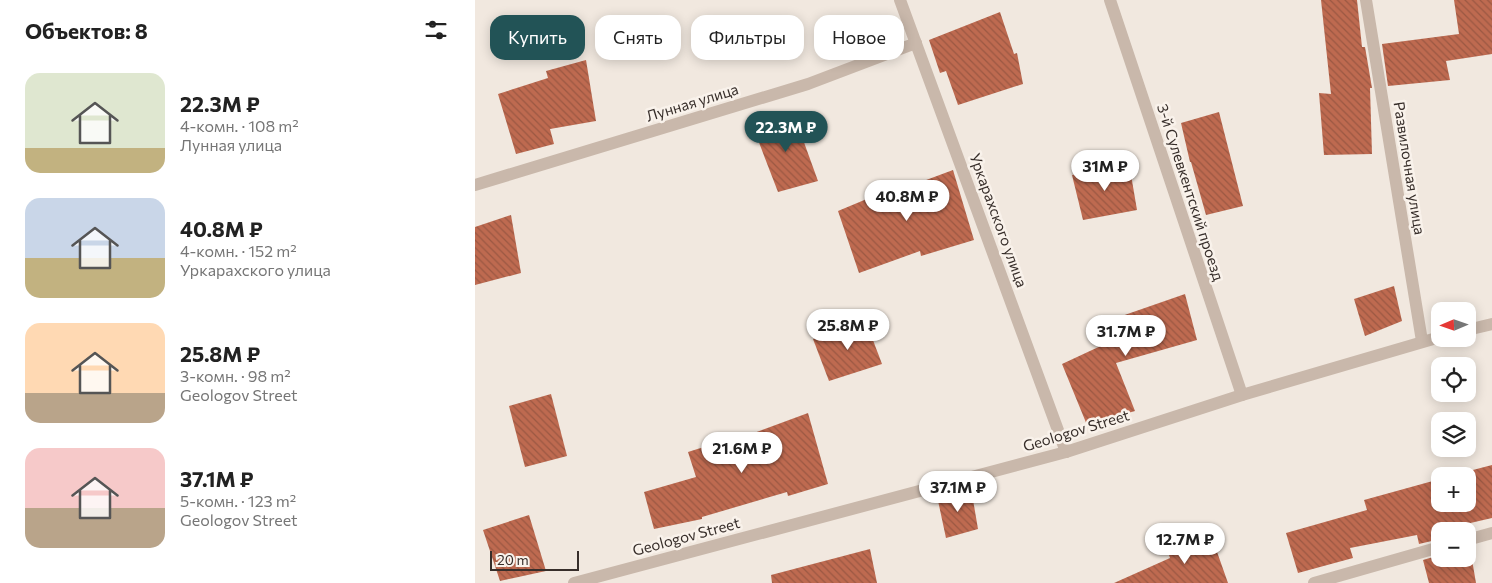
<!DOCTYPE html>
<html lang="ru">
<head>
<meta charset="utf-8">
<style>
  :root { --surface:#fff; --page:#f2f2f2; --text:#222; --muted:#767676; --accent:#225356 }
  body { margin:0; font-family:Commissioner,sans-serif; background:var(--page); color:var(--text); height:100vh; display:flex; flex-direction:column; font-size:19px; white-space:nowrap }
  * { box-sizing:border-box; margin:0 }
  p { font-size:16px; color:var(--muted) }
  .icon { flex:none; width:28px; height:28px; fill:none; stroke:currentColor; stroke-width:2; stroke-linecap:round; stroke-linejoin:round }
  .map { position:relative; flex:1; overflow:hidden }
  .details { display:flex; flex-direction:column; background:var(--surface); width:475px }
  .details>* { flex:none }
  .hud { position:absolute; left:15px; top:15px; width:475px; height:45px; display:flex; gap:10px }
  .needle { width:32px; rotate:268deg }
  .buttons { position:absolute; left:956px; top:302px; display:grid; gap:10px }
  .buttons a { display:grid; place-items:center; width:45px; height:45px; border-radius:10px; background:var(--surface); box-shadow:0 2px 12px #0003; font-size:25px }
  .scale { position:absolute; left:15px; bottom:12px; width:89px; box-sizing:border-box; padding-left:5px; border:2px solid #372e2a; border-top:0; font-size:14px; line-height:18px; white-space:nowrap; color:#372e2a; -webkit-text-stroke:4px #f9f2eb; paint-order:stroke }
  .price { position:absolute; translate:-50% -42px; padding:0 11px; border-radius:18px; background:#fff; color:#222; font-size:16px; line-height:32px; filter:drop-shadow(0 1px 2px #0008) }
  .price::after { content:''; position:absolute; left:50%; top:30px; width:15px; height:11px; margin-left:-8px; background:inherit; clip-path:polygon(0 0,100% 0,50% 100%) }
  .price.current { background:var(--accent); color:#fff }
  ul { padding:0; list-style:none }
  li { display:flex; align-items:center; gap:15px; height:125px; padding:0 25px }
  li span { display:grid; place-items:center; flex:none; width:140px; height:100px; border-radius:15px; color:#555 }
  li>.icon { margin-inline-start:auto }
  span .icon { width:60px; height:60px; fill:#fffc; stroke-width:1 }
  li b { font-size:21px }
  h2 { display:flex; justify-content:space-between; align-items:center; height:60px; padding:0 25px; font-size:21px }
  .tag { padding:0 18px; border-radius:15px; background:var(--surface); box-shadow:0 2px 12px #0003; font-size:18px; line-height:45px }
  .tag.current { background:var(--accent); color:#fff }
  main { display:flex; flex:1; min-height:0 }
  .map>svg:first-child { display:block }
</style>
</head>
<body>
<main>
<section class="details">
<h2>Объектов: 8<svg class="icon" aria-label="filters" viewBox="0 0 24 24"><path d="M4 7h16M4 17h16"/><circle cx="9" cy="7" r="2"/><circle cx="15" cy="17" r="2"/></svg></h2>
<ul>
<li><span style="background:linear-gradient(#dfe7d0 75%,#c2b280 0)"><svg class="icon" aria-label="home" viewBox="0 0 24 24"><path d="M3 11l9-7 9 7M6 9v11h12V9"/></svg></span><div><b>22.3M ₽</b><p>4-комн. · 108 m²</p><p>Лунная улица</p></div></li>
<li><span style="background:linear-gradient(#c9d6e8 60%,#c2b280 0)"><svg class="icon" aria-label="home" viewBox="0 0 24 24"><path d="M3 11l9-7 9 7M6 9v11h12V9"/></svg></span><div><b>40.8M ₽</b><p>4-комн. · 152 m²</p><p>Уркарахского улица</p></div></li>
<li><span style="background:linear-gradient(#ffd9b3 70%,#b9a48a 0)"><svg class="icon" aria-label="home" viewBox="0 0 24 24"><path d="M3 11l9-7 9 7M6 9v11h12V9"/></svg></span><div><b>25.8M ₽</b><p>3-комн. · 98 m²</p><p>Geologov Street</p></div></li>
<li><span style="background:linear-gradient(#f6c9c9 60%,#b9a48a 0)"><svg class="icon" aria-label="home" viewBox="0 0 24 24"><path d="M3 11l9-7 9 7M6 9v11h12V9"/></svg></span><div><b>37.1M ₽</b><p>5-комн. · 123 m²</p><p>Geologov Street</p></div></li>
</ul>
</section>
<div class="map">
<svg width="1017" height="583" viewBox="0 0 1017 583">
  <defs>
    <pattern id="building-back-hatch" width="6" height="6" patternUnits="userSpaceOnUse" patternTransform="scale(1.25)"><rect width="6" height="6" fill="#be6a50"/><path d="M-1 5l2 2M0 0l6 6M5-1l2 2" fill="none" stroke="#9b5843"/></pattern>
  </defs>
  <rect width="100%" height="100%" fill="#f1e8df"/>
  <!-- building -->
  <g fill="url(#building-back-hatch)">
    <polygon points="846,0 882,0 887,47 890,47 897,88 895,88 897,154 849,155 844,93 856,94"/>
    <polygon points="979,0 1017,0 1017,54 971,61 975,80 913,86 907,44 984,34"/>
    <polygon points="525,12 539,54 542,53 548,84 483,105 471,71 465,73 454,40"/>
    <polygon points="111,60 121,121 75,129 79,144 41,154 23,94 73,78 71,71"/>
    <polygon points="318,112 343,181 303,192 278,127"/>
    <polygon points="744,112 768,206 731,215 716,162 715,162 706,123"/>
    <polygon points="654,163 662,210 608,220 597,175"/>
    <polygon points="478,170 499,240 446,256 445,251 384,273 363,211 418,188 419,192"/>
    <polygon points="36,215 46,273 0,285 0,227"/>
    <polygon points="919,286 927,321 890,336 879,299"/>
    <polygon points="710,294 722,340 641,363 660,411 612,425 587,364 645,337 641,318"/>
    <polygon points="390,319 407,364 354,381 338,339"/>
    <polygon points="76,394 92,456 50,467 34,406"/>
    <polygon points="333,413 353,484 313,496 312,492 227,517 227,519 179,529 169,492 221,477 213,452 254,439 255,442"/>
    <polygon points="1017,465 1017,518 991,524 992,531 965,531 965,539 944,544 942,535 875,548 878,558 823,573 811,533 892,510 889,500 965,479 965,504 992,504 992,476 975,476"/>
    <polygon points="496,488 503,529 471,538 462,496"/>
    <polygon points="54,515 71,571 25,581 8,530"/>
    <polygon points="735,532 753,583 639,583 695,558 692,549"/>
    <polygon points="992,548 995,548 1001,583 954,583 948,560 965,555 965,559 992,559"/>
    <polygon points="395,549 402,583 297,583 296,575"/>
  </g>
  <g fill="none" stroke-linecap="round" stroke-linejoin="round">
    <!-- minor -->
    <g stroke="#c9b8ab" stroke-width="12">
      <polyline points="425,0 591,452"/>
      <polyline points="635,0 767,395"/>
      <polyline points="891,0 947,341"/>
      <polyline points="0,185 333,84 441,43"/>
      <polyline points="992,330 1017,324"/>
      <polyline points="992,540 1017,533"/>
      <polyline points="99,583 591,452 767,395 965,337"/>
      <polyline points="839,583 965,547"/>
    </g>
  </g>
  <g text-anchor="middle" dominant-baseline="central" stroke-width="5" stroke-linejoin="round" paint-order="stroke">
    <!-- street labels -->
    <g font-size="15" fill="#372e2a" stroke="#f9f2eb">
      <text transform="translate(217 102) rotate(-17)">Лунная улица</text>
      <text transform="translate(935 168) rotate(81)">Развилочная улица</text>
      <text transform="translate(716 192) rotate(72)">3-й Сулевкентский проезд</text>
      <text transform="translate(524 220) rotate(70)">Уркарахского улица</text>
      <text transform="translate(601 430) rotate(-17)">Geologov Street</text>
      <text transform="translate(211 536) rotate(-15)">Geologov Street</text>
    </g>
  </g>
</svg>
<div class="buttons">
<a><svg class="needle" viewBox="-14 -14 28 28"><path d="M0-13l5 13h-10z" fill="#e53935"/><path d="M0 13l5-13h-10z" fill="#767676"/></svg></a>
<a><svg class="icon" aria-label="locate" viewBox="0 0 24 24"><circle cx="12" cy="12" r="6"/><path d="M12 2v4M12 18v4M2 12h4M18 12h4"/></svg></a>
<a><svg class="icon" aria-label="layers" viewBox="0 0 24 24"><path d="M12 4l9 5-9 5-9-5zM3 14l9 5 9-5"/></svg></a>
<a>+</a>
<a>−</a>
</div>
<div class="scale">20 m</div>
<b class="price current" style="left:311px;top:153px">22.3M ₽</b>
<b class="price" style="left:630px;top:192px">31M ₽</b>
<b class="price" style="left:432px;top:222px">40.8M ₽</b>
<b class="price" style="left:373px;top:351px">25.8M ₽</b>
<b class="price" style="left:651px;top:357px">31.7M ₽</b>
<b class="price" style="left:267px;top:474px">21.6M ₽</b>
<b class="price" style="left:483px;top:513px">37.1M ₽</b>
<b class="price" style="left:710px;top:565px">12.7M ₽</b>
<div class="hud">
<a class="tag current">Купить</a>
<a class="tag">Снять</a>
<a class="tag">Фильтры</a>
<a class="tag">Новое</a>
</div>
</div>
</main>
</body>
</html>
